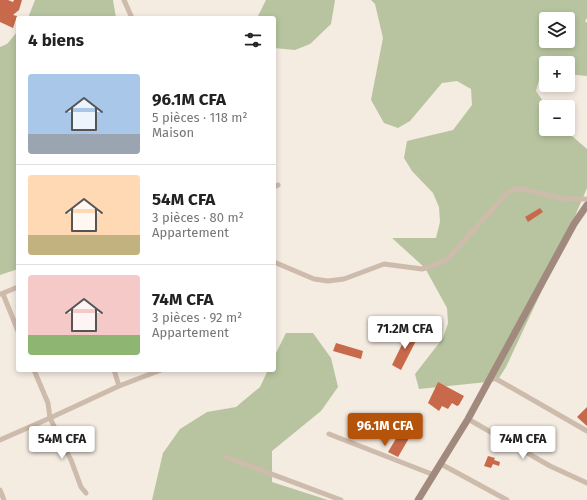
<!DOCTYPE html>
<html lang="fr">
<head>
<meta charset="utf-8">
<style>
  :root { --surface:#fff; --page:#f2f2f2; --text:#222; --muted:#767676; --line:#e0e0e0; --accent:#b45309 }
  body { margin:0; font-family:"Fira Sans",sans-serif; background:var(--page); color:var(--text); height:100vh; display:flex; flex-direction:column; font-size:15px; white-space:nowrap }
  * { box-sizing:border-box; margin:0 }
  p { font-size:13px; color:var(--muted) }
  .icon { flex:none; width:22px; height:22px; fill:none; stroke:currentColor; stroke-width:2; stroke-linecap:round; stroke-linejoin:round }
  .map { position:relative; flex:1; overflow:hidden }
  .side { position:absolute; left:16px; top:16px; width:260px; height:356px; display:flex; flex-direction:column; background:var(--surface); border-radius:4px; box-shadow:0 2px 6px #0003 }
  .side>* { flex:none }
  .buttons { position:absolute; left:539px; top:12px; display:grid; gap:8px }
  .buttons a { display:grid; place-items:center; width:36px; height:36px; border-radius:4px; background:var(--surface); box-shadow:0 2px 6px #0003; font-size:20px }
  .price { position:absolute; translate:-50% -34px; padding:0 9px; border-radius:4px; background:#fff; color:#222; font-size:13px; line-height:26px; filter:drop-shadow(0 1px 2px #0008) }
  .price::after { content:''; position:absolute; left:50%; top:24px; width:12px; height:9px; margin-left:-6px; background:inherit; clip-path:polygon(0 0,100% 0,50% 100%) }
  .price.active { background:var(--accent); color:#fff }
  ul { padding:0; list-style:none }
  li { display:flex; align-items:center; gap:12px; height:100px; padding:0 12px }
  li+li { border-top:1px solid var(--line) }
  li span { display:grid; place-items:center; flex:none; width:112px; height:80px; border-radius:4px; color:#555 }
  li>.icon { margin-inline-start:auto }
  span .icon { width:48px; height:48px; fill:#fffc; stroke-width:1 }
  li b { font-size:17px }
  h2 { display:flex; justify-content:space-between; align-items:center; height:48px; padding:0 12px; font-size:17px }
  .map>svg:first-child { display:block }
</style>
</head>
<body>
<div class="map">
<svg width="587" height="500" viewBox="0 0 587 500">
  <rect width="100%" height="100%" fill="#f4ebe1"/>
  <!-- green -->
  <g fill="#b8c4a0" fill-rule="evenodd">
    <polygon points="35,0 113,0 116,18 28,18"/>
    <polygon points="266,0 335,0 331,24 310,44 295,50 274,48 274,18 257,18"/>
    <path d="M 371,0 L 587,0 L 587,18 L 585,21 L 587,23 L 587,76 L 568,74 L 568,63 L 546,63 L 546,75 L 540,76 L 536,91 L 547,107 L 546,129 L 564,129 L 587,149 L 587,188 L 559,254 L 506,367 L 497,381 L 419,389 L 415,374 L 443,338 L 448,323 L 447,308 L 425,268 L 392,238 L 436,238 L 440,222 L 439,207 L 433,193 L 412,171 L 404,158 L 407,141 L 453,130 L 472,105 L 471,89 L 457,81 L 442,83 L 410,121 L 398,128 L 384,123 L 371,100 L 383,38 L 375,4 ZM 546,19 L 568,19 L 568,41 L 546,41 Z"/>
    <polygon points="18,31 18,269 0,275 0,47 7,44"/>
    <polygon points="286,333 313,333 331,358 338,387 321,411 272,451 272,482 328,500 152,500 163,453 180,429 207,412 236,407 260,387 268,370 274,370 274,357"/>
  </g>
  <!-- building -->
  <g fill="#c8694b">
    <polygon points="0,0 8,0 13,2 14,0 22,0 19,10 13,15 17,16 13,28 0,22"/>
    <polygon points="540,208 543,212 528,222 525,217"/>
    <polygon points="409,330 419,335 401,370 392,365"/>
    <polygon points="336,343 363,351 361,359 333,351"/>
    <polygon points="438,382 464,396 459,405 457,406 452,403 448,409 442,406 439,411 428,403"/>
    <polygon points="587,407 587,426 577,417"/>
    <polygon points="410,415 419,421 398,457 388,452"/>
    <polygon points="488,456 495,458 494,460 500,462 499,466 493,464 491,468 484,466"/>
  </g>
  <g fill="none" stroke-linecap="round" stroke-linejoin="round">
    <!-- street -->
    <g stroke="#cdbbac" stroke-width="5">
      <polyline points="124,0 132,18"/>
      <polyline points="274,187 278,185"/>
      <polyline points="274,262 314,279 328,281 344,279 384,264 422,269 429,267 446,260 453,253 507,193 515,189 522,189 556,197 566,199 587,199"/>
      <polyline points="1,294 18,287"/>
      <polyline points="3,294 18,331"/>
      <polyline points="34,370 48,403 50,418 71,460 81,487 86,493"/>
      <polyline points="114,370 119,386"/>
      <polyline points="491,376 587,431"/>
      <polyline points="468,419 550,466 587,483"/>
      <polyline points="329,434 434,475"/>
      <polyline points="0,440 50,418 119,386 161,370"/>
      <polyline points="226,457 341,500"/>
      <polyline points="441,464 507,500"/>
      <polyline points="0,490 4,500"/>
    </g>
    <!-- secondary -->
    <polyline stroke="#a18a7d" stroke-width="7" points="418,500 468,419 574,224 587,205"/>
  </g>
</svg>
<div class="buttons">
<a><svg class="icon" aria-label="layers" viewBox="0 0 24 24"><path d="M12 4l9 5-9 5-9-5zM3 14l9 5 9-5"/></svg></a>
<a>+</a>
<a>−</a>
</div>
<b class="price" style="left:405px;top:350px">71.2M CFA</b>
<b class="price active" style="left:385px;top:447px">96.1M CFA</b>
<b class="price" style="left:62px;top:460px">54M CFA</b>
<b class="price" style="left:523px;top:460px">74M CFA</b>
<section class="side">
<h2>4 biens<svg class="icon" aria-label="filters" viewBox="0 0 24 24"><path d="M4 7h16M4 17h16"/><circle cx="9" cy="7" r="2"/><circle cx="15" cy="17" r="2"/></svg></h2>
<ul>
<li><span style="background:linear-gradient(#a9c7e8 75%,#9aa5b1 0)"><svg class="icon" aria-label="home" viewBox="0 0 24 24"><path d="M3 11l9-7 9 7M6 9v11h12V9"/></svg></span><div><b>96.1M CFA</b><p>5 pièces · 118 m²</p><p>Maison</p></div></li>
<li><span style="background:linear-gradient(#ffd9b3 75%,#c2b280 0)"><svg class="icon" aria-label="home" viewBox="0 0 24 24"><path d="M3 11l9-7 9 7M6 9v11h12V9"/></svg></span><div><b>54M CFA</b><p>3 pièces · 80 m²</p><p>Appartement</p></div></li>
<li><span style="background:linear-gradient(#f6c9c9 75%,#8fb573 0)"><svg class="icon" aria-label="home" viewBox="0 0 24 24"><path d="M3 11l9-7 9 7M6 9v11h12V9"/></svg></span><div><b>74M CFA</b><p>3 pièces · 92 m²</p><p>Appartement</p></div></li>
</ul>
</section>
</div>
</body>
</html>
